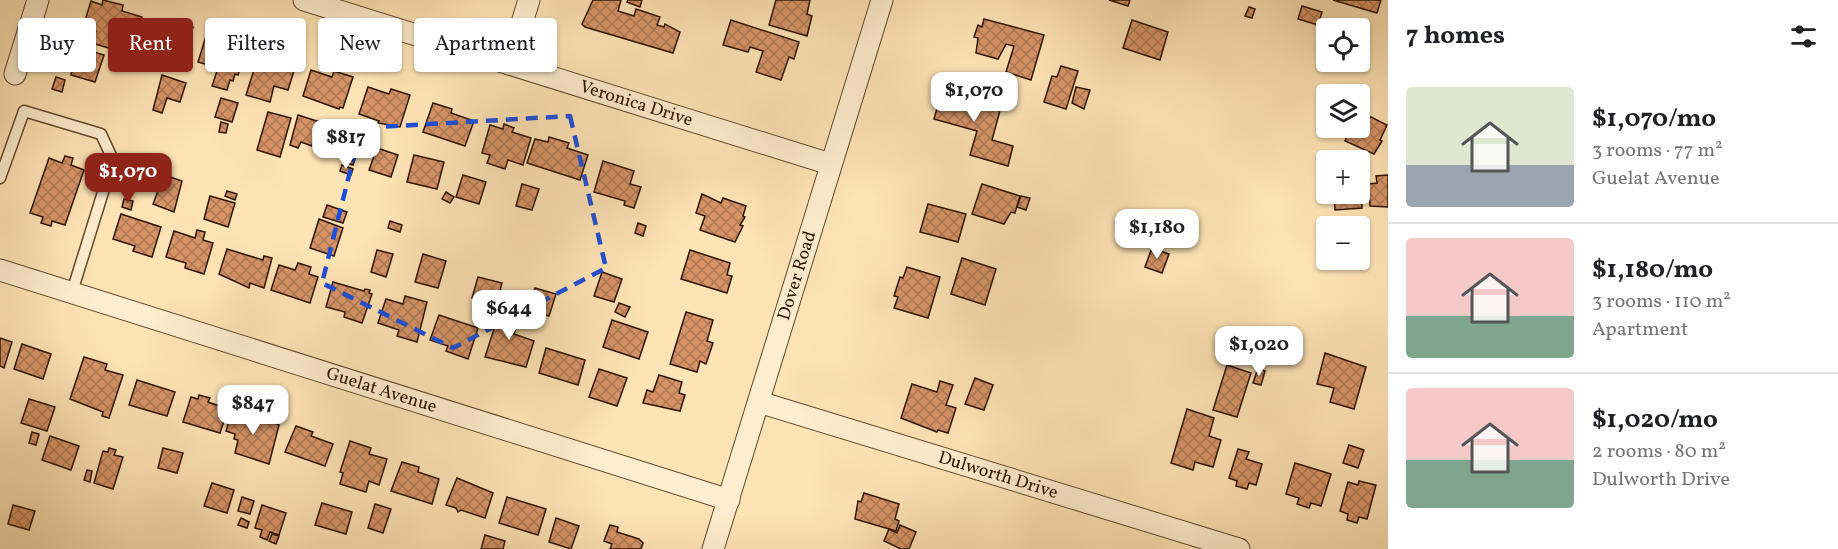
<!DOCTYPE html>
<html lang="en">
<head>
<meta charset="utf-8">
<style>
  :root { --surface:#fff; --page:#f2f2f2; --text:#202124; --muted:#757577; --line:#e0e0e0; --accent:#8f2418 }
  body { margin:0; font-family:Vollkorn,serif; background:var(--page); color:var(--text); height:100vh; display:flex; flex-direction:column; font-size:22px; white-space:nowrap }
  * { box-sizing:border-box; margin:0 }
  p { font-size:20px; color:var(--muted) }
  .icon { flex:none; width:33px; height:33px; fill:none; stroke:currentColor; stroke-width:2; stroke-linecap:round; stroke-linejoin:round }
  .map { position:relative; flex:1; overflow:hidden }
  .details { display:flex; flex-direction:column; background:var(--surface); width:450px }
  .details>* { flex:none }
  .hud { position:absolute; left:18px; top:18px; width:570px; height:54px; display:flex; gap:12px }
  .fabs { position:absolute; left:1316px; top:18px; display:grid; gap:12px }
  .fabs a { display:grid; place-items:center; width:54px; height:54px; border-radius:6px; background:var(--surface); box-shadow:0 2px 4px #0004; font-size:30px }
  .price { position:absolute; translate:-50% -51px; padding:0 14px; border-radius:12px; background:#fff; color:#222; font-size:20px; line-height:39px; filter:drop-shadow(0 2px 3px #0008) }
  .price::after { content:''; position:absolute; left:50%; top:36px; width:18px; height:14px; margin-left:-9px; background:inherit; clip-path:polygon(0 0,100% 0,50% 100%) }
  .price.selected { background:var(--accent); color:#fff }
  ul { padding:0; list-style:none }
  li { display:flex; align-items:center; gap:18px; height:150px; padding:0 18px }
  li+li { border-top:2px solid var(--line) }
  li span { display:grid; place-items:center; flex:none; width:168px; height:120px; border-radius:6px; color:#555 }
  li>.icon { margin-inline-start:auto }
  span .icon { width:72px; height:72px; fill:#fffc; stroke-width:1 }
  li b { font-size:26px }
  h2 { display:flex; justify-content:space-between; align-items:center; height:72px; padding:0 18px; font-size:26px }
  .pill { padding:0 21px; border-radius:6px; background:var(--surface); box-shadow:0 2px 4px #0004; font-size:21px; line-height:54px }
  .pill.selected { background:var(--accent); color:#fff }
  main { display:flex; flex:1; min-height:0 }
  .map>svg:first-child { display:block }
</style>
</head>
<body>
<main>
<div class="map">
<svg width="1388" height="549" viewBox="0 0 1388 549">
  <defs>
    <pattern id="building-cross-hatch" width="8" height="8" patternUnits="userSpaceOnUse" patternTransform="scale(1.5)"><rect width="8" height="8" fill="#d69467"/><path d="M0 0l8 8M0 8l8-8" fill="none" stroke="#ae7852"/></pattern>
  </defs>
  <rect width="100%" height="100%" fill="#fee3b4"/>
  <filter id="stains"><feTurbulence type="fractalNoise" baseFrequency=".00333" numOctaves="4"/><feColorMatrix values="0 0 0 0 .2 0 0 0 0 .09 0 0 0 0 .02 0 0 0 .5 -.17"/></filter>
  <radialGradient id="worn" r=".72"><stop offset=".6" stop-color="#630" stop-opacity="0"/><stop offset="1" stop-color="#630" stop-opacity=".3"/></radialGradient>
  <!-- building -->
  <g fill="url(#building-cross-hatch)" stroke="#2e1400" stroke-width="1.5">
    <polygon points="103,0 123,5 122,11 142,17 133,46 120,42 122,38 119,38 115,50 92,43 96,31 83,27 91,1 102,5"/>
    <polygon points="593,0 621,0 618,11 634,16 636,9 660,17 657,25 664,27 665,24 680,32 673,53 585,27 582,24"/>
    <polygon points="628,0 642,0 640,7 627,2"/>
    <polygon points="776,0 810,0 807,14 812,16 807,36 769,25"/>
    <polygon points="1109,0 1130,0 1128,6"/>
    <polygon points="1333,0 1381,0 1377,13"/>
    <polygon points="1302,6 1322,12 1318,25 1298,19"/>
    <polygon points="1249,7 1255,9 1252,18 1245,16"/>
    <polygon points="984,19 1044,35 1031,80 1006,72 1014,46 1006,44 998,59 976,53 978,38 974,37 978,25 982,27"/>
    <polygon points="153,20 172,26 174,22 193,27 184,59 145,47"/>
    <polygon points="731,20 799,42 794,59 789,57 781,80 756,72 763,51 750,47 748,52 723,45"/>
    <polygon points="1132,20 1168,32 1160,60 1123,48"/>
    <polygon points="206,36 226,43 228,38 248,44 238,75 235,74 233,81 230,80 227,90 212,86 218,68 198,62"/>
    <polygon points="76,47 104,55 95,82 71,75 72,69 70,68"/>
    <polygon points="259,54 280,61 281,57 297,61 288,90 274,86 270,102 246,95"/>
    <polygon points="1061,66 1078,71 1066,109 1044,102 1052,76 1057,77"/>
    <polygon points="311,70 332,77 334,71 353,77 343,108 340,107 339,109 303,96"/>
    <polygon points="162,75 186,83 180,102 167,98 162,113 153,110"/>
    <polygon points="56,77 65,80 62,92 52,89"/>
    <polygon points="944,84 970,91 968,97 1001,107 992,140 1013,146 1008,166 970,155 977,131 934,119"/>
    <polygon points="368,87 389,94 391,89 410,95 400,127 378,123 379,121 359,114"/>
    <polygon points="1076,87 1090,90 1084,109 1072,103"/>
    <polygon points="221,98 238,103 232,122 215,117"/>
    <polygon points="433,103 452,109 451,113 474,121 465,146 423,132"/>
    <polygon points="268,112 291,118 280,157 257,150"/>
    <polygon points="298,115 320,122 312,146 301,142 298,148 290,145"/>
    <polygon points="1367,115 1387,125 1380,140 1382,141 1374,154 1345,141 1351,128 1360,130"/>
    <polygon points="221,122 228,124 226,133 219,132"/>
    <polygon points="504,124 514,128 512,132 531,138 523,165 508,160 505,169 487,163 490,155 482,153 490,125 503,129"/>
    <polygon points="549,137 569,143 567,148 588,155 580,180 527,163 535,139 548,142"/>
    <polygon points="377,148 398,155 391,177 369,170"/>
    <polygon points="414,155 444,162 437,189 407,182"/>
    <polygon points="65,156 73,158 71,165 84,170 65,225 52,221 51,226 41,223 43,217 30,213 49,158 62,163"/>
    <polygon points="346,156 355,159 353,165 344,162"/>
    <polygon points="603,161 634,171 630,184 641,187 634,208 624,205 625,201 594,192"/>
    <polygon points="342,165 353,169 351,175 340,171"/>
    <polygon points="164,175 182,181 174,212 153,204"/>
    <polygon points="463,175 486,182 479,204 456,197"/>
    <polygon points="1388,175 1388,207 1370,206 1369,184 1377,183 1376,176"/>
    <polygon points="1360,183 1362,208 1335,210 1334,194 1359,194"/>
    <polygon points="522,184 539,189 532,210 516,206"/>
    <polygon points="982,184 1020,196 1015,213 1011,212 1004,224 972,214"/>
    <polygon points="227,191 237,194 235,200 225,196"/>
    <polygon points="446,192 454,197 450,203 442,199"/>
    <polygon points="702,194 721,203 723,198 746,206 743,216 745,217 740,225 743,226 735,242 700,230 705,216 696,213"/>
    <polygon points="210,196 235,203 228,227 204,219"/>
    <polygon points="1021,196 1030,198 1026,210 1017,207"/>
    <polygon points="124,199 133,201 131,210 122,207"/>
    <polygon points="928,204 966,214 958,242 920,232"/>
    <polygon points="327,205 347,212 343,223 323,217"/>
    <polygon points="121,214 161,227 152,257 133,251 135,246 113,239"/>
    <polygon points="319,219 343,228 334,256 310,248"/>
    <polygon points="390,221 402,225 400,232 388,228"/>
    <polygon points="638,223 646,226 643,236 635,233"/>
    <polygon points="197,230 205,232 203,240 213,243 204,274 185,268 186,263 166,257 174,231 195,238"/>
    <polygon points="1152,248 1169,254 1162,273 1145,267"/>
    <polygon points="227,249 263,260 264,256 272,258 264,288 250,283 249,288 219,274"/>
    <polygon points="377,250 393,254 386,277 371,272"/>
    <polygon points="690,250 730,263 727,275 732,276 727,293 681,279"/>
    <polygon points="423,254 446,261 438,288 415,282"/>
    <polygon points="962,258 996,269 985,305 951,294"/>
    <polygon points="298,263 311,267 309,274 318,277 310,303 271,290 279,265 295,270"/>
    <polygon points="907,267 940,277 928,318 894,308 898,297 894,296 900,277 903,278"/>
    <polygon points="602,272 622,279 614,302 594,296"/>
    <polygon points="478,277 502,283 496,305 472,298"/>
    <polygon points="333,282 364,291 365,289 370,290 369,293 372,294 362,323 344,317 345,312 326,307"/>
    <polygon points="535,288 556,294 549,316 528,310"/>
    <polygon points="405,296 427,302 417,342 397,336 399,330 378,323 386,299 403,304"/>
    <polygon points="619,303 630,307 625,317 615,312"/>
    <polygon points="501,307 520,314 514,334 534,341 526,367 485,357"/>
    <polygon points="686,312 713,320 707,341 713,343 706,364 700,361 697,372 670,364"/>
    <polygon points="439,315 478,328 468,359 446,351 448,346 430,340"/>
    <polygon points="612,320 648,332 639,359 603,347"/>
    <polygon points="0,338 12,342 4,368 0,366"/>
    <polygon points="22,344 51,354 43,379 14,369"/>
    <polygon points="546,348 585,360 578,385 539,373"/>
    <polygon points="1325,353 1366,367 1354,409 1330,402 1334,388 1317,384"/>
    <polygon points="84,357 107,364 105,370 123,375 109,418 102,416 103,412 70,399"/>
    <polygon points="1227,365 1251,373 1237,417 1213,410"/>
    <polygon points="1258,368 1265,371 1261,385 1253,383"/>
    <polygon points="599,369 627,378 617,406 589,397"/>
    <polygon points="659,375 682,382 679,393 685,395 680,411 643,403 647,390 653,392"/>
    <polygon points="975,378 993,385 984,410 965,404"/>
    <polygon points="137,380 175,392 167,416 129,405"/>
    <polygon points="940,381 953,385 946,405 956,408 948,433 938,430 937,432 901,418 912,384 937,392"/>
    <polygon points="199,395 210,398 208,402 228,409 220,433 183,422 191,397 198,399"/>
    <polygon points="29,399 55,407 47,431 21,423"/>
    <polygon points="1187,409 1214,418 1209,436 1221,440 1213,467 1195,462 1193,470 1171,463"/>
    <polygon points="244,410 279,425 269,464 235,453 238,440 234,439 235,434 226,431 232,413 240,416"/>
    <polygon points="296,426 313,432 311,436 333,444 325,466 285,452"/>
    <polygon points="32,432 39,434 36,445 29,443"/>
    <polygon points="50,436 79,446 71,470 42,460"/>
    <polygon points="350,441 371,448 369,454 387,459 379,485 369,481 366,492 340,484 343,473 340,472"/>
    <polygon points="1349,445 1364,450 1358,468 1343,463"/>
    <polygon points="109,448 116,450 114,455 123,457 113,489 94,483 103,451 108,452"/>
    <polygon points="163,448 183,453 177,473 158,468"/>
    <polygon points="1238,449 1249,452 1246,459 1262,464 1256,485 1249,483 1247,489 1236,486 1237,481 1229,478"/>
    <polygon points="402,462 419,467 418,472 439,479 432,504 391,491"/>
    <polygon points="1295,463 1331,474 1321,506 1311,503 1309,508 1297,504 1299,498 1286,494"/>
    <polygon points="87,470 92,471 90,482 84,480"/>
    <polygon points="457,478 493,493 485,518 461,510 458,512 456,508 446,505"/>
    <polygon points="1359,481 1376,485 1367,519 1359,517 1357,523 1347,520 1348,514 1340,511 1348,482 1358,485"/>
    <polygon points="212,483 234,490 227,513 204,506"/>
    <polygon points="864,493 899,504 895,519 899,521 896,531 855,519 858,501 861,502"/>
    <polygon points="242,497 254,501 250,514 238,511"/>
    <polygon points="507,497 546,509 538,535 499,523"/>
    <polygon points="322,503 352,512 346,534 315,525"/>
    <polygon points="375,504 391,509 383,533 368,528"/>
    <polygon points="13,505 35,511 29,530 8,524"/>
    <polygon points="262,505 286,513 279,535 270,532 267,540 260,537 262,530 255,528"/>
    <polygon points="241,518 249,522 247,528 238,525"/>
    <polygon points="556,518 579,526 571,549 549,542"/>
    <polygon points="610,525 618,527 617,532 639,539 643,543 641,549 610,549 612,544 604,541"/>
    <polygon points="900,525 916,532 909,549 901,549 884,541 889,529 897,533"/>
    <polygon points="272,534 279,536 276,544 269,541"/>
    <polygon points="485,535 505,541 503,549 481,549"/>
  </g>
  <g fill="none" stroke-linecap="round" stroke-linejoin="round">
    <!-- lane casing -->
    <g stroke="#62482d" stroke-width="13">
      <polyline id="lane" points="0,178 24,111 101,134 113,160 72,292"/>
    </g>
    <!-- street casing -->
    <g stroke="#62482d" stroke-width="23">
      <g id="street">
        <path id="s1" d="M 304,0 L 830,164"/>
        <polyline points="509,64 529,0"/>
        <polyline points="15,74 38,0"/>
        <path id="s2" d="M 0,270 L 729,500"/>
        <path id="s3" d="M 759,402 L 1239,549"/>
        <path id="s4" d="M 713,549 L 882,0"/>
      </g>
    </g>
    <!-- lane -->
    <use href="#lane" stroke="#feedce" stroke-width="10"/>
    <!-- street -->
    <use href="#street" stroke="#feedce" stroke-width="21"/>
  </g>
  <!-- marked area -->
  <path fill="none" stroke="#1d4ed8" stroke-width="4.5" stroke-dasharray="12 8" stroke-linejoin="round" d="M 570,116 L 606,268 L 453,348 L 322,283 L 361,128 Z"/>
  <g text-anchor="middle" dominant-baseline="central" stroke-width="6" stroke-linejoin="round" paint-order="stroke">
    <!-- street labels -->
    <g font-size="18" fill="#2e1400" stroke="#feedce">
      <text stroke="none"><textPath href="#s1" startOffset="348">Veronica Drive</textPath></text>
      <text stroke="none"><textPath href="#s4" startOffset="286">Dover Road</textPath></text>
      <text stroke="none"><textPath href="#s2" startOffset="400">Guelat Avenue</textPath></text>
      <text stroke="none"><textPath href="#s3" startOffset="250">Dulworth Drive</textPath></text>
    </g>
  </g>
  <rect width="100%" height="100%" filter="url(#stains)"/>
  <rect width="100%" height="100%" fill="url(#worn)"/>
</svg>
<div class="fabs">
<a><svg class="icon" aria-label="locate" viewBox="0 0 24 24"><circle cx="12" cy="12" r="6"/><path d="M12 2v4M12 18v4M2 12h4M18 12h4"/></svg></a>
<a><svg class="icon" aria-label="layers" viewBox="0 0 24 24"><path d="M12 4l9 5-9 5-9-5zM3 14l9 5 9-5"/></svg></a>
<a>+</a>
<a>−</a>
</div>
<b class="price" style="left:974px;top:123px">$1,070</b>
<b class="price" style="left:346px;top:170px">$817</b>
<b class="price selected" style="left:128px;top:204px">$1,070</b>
<b class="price" style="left:1157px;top:260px">$1,180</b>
<b class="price" style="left:509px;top:341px">$644</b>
<b class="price" style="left:1259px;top:377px">$1,020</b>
<b class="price" style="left:253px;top:436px">$847</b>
<div class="hud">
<a class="pill">Buy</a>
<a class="pill selected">Rent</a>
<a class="pill">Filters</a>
<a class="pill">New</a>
<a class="pill">Apartment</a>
</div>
</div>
<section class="details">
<h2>7 homes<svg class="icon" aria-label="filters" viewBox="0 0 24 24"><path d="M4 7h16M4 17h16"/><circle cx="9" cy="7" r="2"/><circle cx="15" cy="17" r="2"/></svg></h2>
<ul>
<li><span style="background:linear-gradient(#dfe7d0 65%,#9aa5b1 0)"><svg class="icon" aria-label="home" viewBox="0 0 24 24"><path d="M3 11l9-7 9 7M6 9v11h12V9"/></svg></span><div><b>$1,070/mo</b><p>3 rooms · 77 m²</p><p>Guelat Avenue</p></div></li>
<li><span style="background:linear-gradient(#f6c9c9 65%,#7fa58c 0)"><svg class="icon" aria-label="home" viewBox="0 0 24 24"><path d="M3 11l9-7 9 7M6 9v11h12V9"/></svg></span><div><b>$1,180/mo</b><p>3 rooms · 110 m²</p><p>Apartment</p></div></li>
<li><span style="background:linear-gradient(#f6c9c9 60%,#7fa58c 0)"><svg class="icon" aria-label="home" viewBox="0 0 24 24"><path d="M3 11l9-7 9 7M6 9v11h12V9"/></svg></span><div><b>$1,020/mo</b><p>2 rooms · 80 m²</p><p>Dulworth Drive</p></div></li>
</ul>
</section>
</main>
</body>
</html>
